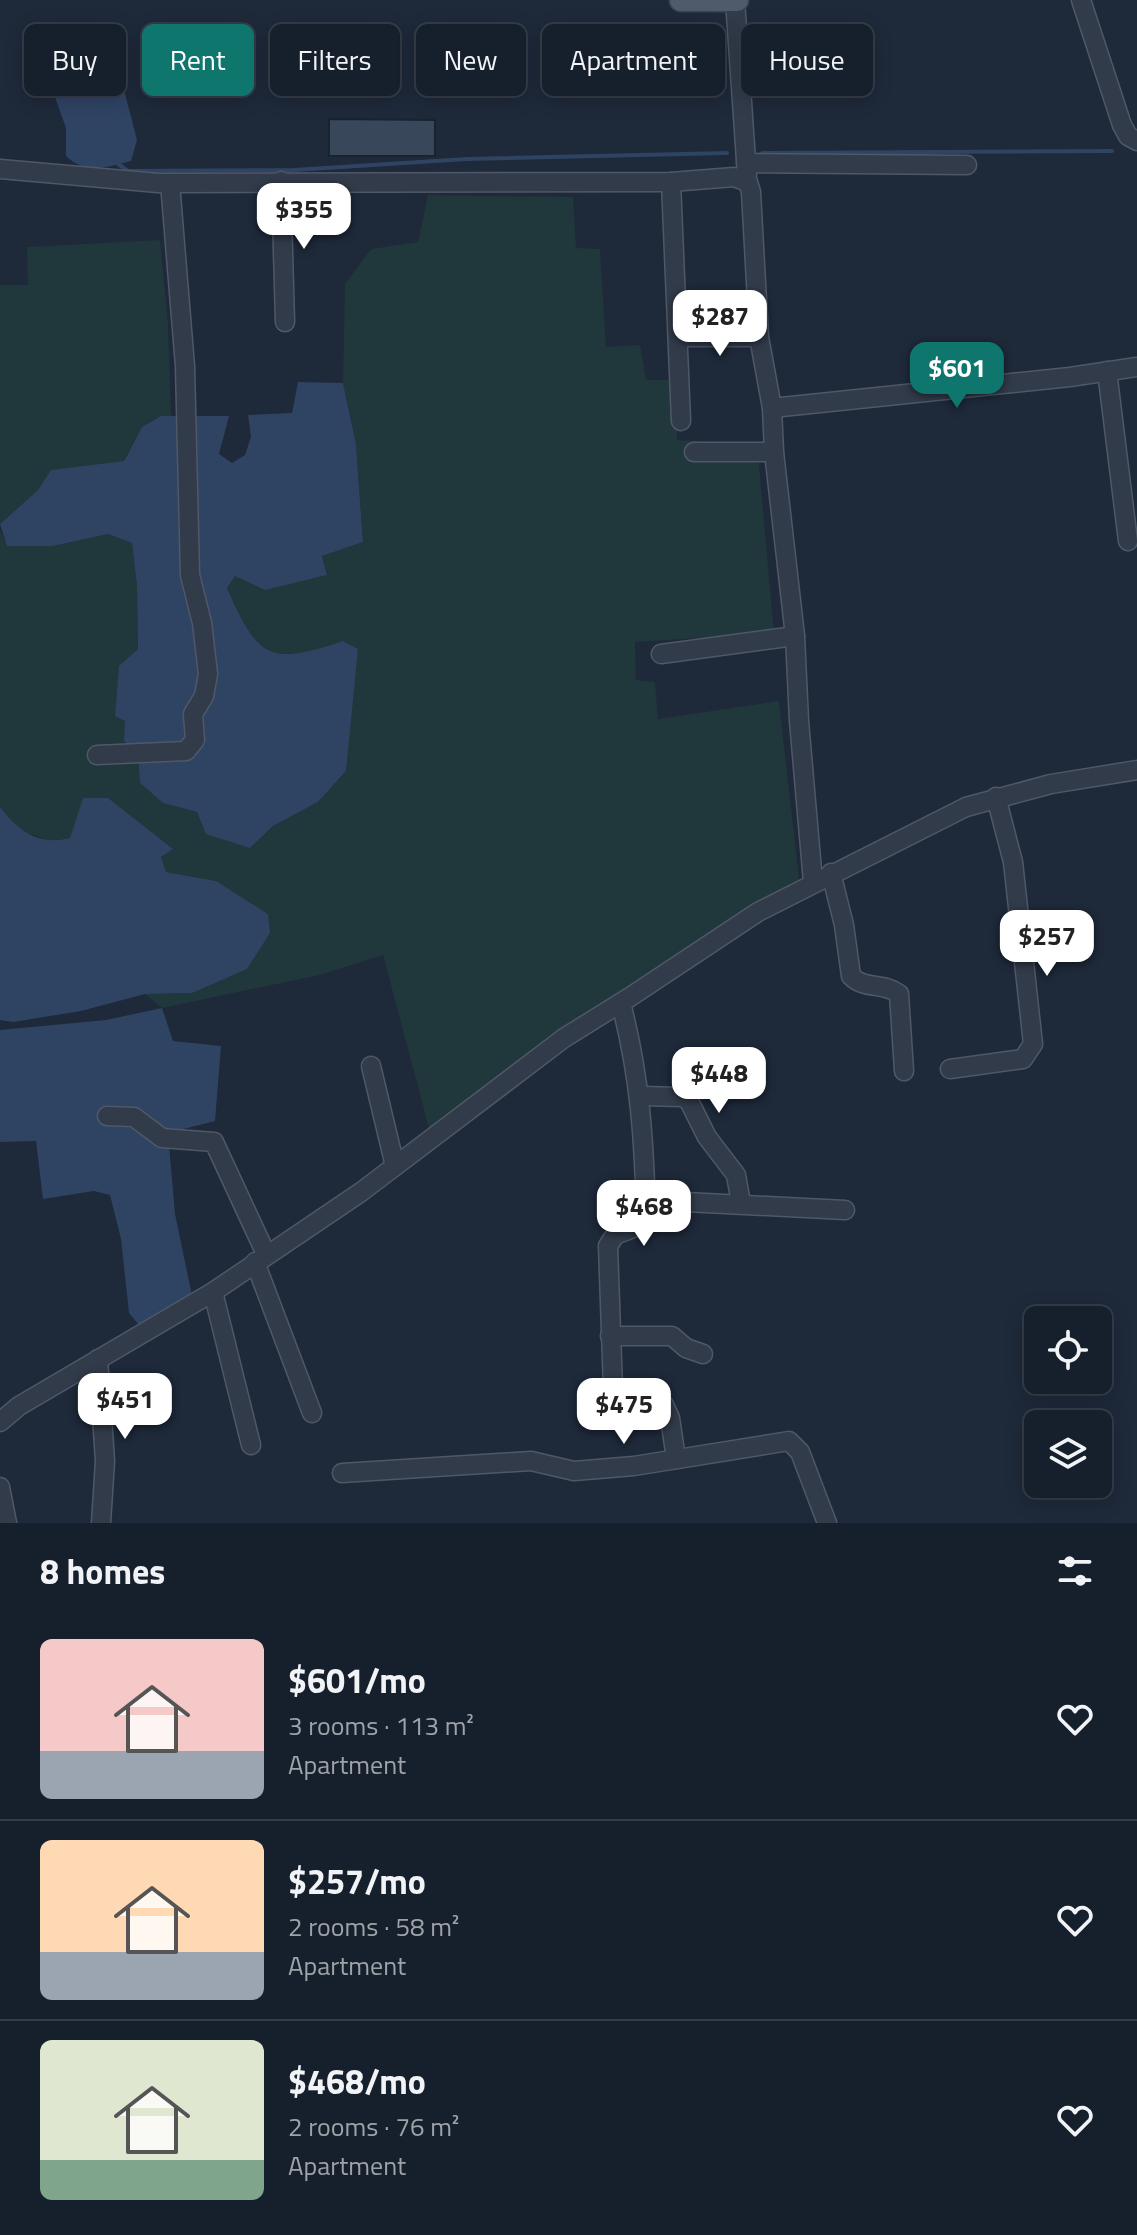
<!DOCTYPE html>
<html lang="en">
<head>
<meta charset="utf-8">
<style>
  :root { --surface:#161f2c; --page:#232c38; --text:#f1f3f6; --muted:#9ea2a9; --line:#353d48; --accent:#0f766e }
  body { margin:0; font-family:"Titillium Web",sans-serif; background:var(--page); color:var(--text); height:100vh; display:flex; flex-direction:column; font-size:30px; white-space:nowrap }
  * { box-sizing:border-box; margin:0 }
  p { font-size:26px; color:var(--muted) }
  .icon { flex:none; width:44px; height:44px; fill:none; stroke:currentColor; stroke-width:2; stroke-linecap:round; stroke-linejoin:round }
  .map { position:relative; height:1523px; overflow:hidden }
  .drawer { display:flex; flex-direction:column; background:var(--surface); flex:1 }
  .drawer>* { flex:none }
  .banner { position:absolute; left:24px; top:24px; width:1090px; height:72px; display:flex; gap:16px }
  .tools { position:absolute; left:1024px; top:1306px; display:grid; gap:16px }
  .tools a { display:grid; place-items:center; width:88px; height:88px; border-radius:12px; background:var(--surface); box-shadow:0 4px 20px #0003,0 0 0 2px var(--line); font-size:40px }
  .price { position:absolute; translate:-50% -68px; padding:0 18px; border-radius:16px; background:#fff; color:#222; font-size:26px; line-height:52px; filter:drop-shadow(0 2px 4px #0008) }
  .price::after { content:''; position:absolute; left:50%; top:48px; width:24px; height:18px; margin-left:-12px; background:inherit; clip-path:polygon(0 0,100% 0,50% 100%) }
  .price.selected { background:var(--accent); color:#fff }
  ul { padding:0; list-style:none }
  li { display:flex; align-items:center; gap:24px; height:200px; padding:0 40px }
  li+li { border-top:2px solid var(--line) }
  li span { display:grid; place-items:center; flex:none; width:224px; height:160px; border-radius:12px; color:#555 }
  li>.icon { margin-inline-start:auto }
  span .icon { width:96px; height:96px; fill:#fffc; stroke-width:1 }
  li b { font-size:34px }
  h2 { display:flex; justify-content:space-between; align-items:center; height:96px; padding:0 40px; font-size:34px }
  .tag { padding:0 28px; border-radius:12px; background:var(--surface); box-shadow:0 4px 20px #0003,0 0 0 2px var(--line); font-size:28px; line-height:72px }
  .tag.selected { background:var(--accent); color:#fff }
  .map>svg:first-child { display:block }
</style>
</head>
<body>
<div class="map">
<svg width="1137" height="1523" viewBox="0 0 1137 1523">
  <rect width="100%" height="100%" fill="#1e293a"/>
  <!-- green -->
  <g fill="#20373b">
    <path d="M 428,195 L 573,197 L 576,248 L 600,249 L 606,347 L 640,345 L 646,380 L 677,380 L 677,440 L 757,443 L 774,633 L 635,642 L 636,680 L 655,682 L 658,719 L 779,701 L 800,887 L 430,1132 L 383,955 L 320,975 L 162,1008 L 145,994 L 192,993 L 216,881 L 166,872 L 161,857 L 172,848 L 70,839 L 53,842 L 16,829 L 0,807 L 0,530 L 8,546 L 53,546 L 108,534 L 132,543 L 137,586 L 138,649 L 125,721 L 163,803 L 197,812 L 251,847 L 273,826 L 318,802 L 346,771 L 350,715 L 343,641 C 269,665 259,660 227,588 L 235,576 L 327,574 L 322,556 L 363,542 L 356,444 L 343,383 L 345,284 L 371,249 L 418,242 Z"/>
    <path d="M 160,240 L 168,322 L 171,416 C 144,416 135,439 124,461 L 51,471 L 39,490 L 0,524 L 0,285 L 28,285 L 27,247 Z"/>
  </g>
  <!-- water -->
  <g fill="#2f4363">
    <path d="M 112,71 L 120,74 L 137,140 L 131,161 C 107,167 86,175 66,156 L 66,128 L 56,100 L 58,84 L 71,83 L 77,77 L 100,79 Z"/>
    <path d="M 298,382 L 343,383 L 356,444 L 363,542 L 322,556 L 327,575 L 265,590 L 235,576 L 227,588 C 259,660 269,665 343,641 L 358,649 L 346,771 L 318,802 L 273,826 L 250,848 L 206,834 L 197,812 L 163,803 L 140,783 L 138,754 L 124,741 L 125,721 L 115,716 L 119,666 L 138,649 L 137,586 L 132,543 L 108,534 L 53,546 L 7,546 L 0,524 L 38,490 L 51,470 L 124,461 L 142,427 L 161,416 L 229,416 L 219,454 L 232,463 L 245,455 L 251,437 L 248,415 L 292,413 Z"/>
    <path d="M 83,798 L 108,798 L 173,849 L 161,857 L 166,872 L 216,881 L 268,914 L 270,933 L 247,969 L 192,993 L 145,994 L 81,1011 L 13,1022 L 0,1020 L 0,807 C 18,831 39,846 70,838 Z"/>
    <polygon points="162,1008 173,1041 221,1046 215,1121 168,1133 175,1214 194,1305 144,1331 129,1313 121,1239 110,1195 94,1191 43,1199 36,1141 0,1142 0,1030 106,1020"/>
  </g>
  <g fill="none" stroke-linecap="round" stroke-linejoin="round">
    <!-- stream -->
    <g stroke="#2f4363" stroke-width="4">
      <polyline points="762,153 1112,151"/>
      <polyline points="118,164 128,171 294,170 467,159 727,153"/>
    </g>
  </g>
  <!-- building -->
  <polygon fill="#39475a" stroke="#192230" stroke-width="2" points="329,119 435,120 435,156 329,156"/>
  <g fill="none" stroke-linecap="round" stroke-linejoin="round">
    <!-- minor casing -->
    <g stroke="#4f5868" stroke-width="21">
      <g id="minor">
        <polyline points="735,0 747,175"/>
        <polyline points="1081,0 1122,125 1128,136 1137,141"/>
        <polyline points="746,163 967,165"/>
        <polyline points="0,169 158,183 671,182 734,177 748,182 751,192 759,337 772,408 774,452 795,636 799,721 813,882"/>
        <polyline points="281,181 285,322"/>
        <polyline points="671,182 681,421"/>
        <polyline points="680,337 759,337"/>
        <polyline points="1107,371 1128,541"/>
        <polyline points="772,408 1070,377 1137,367"/>
        <polyline points="694,452 774,452"/>
        <polyline points="661,654 795,636"/>
        <polyline points="97,755 186,751 195,740 193,714 204,696 208,674 202,623 190,575 185,366 170,183"/>
        <path d="M 831,873 L 844,925 L 851,976 C 864,990 884,982 899,994 L 904,1071"/>
        <path d="M 621,1003 C 640,1077 644,1139 646,1214 L 644,1224 L 615,1235 L 608,1246 L 613,1389 L 619,1402 L 664,1405 L 670,1418 L 676,1459"/>
        <polyline points="371,1066 395,1166"/>
        <polyline points="950,1069 1023,1059 1033,1044 1013,862 996,797"/>
        <polyline points="641,1096 682,1097 689,1101 707,1137 736,1175 741,1203"/>
        <polyline points="107,1116 134,1117 162,1138 214,1142 266,1254"/>
        <polyline points="646,1200 845,1210"/>
        <polyline points="255,1262 312,1413"/>
        <polyline points="213,1292 251,1445"/>
        <polyline points="610,1336 672,1336 686,1348 703,1354"/>
        <polyline points="98,1359 105,1461 101,1523"/>
        <polyline points="0,1422 19,1406 213,1292 361,1192 564,1038 630,997 758,912 966,807 1051,784 1137,770"/>
        <polyline points="342,1473 531,1461 574,1471 634,1466 789,1441 800,1452 827,1523"/>
        <polyline points="0,1487 7,1523"/>
      </g>
    </g>
    <!-- major casing -->
    <g stroke="#3b4453" stroke-width="25">
      <polyline id="major" points="681,0 737,0"/>
    </g>
    <!-- minor -->
    <use href="#minor" stroke="#323b4a" stroke-width="18"/>
    <!-- major -->
    <use href="#major" stroke="#4f5a6a" stroke-width="22"/>
  </g>
</svg>
<div class="tools">
<a><svg class="icon" aria-label="locate" viewBox="0 0 24 24"><circle cx="12" cy="12" r="6"/><path d="M12 2v4M12 18v4M2 12h4M18 12h4"/></svg></a>
<a><svg class="icon" aria-label="layers" viewBox="0 0 24 24"><path d="M12 4l9 5-9 5-9-5zM3 14l9 5 9-5"/></svg></a>
</div>
<b class="price" style="left:304px;top:251px">$355</b>
<b class="price" style="left:720px;top:358px">$287</b>
<b class="price selected" style="left:957px;top:410px">$601</b>
<b class="price" style="left:1047px;top:978px">$257</b>
<b class="price" style="left:719px;top:1115px">$448</b>
<b class="price" style="left:644px;top:1248px">$468</b>
<b class="price" style="left:125px;top:1441px">$451</b>
<b class="price" style="left:624px;top:1446px">$475</b>
<div class="banner">
<a class="tag">Buy</a>
<a class="tag selected">Rent</a>
<a class="tag">Filters</a>
<a class="tag">New</a>
<a class="tag">Apartment</a>
<a class="tag">House</a>
</div>
</div>
<section class="drawer">
<h2>8 homes<svg class="icon" aria-label="filters" viewBox="0 0 24 24"><path d="M4 7h16M4 17h16"/><circle cx="9" cy="7" r="2"/><circle cx="15" cy="17" r="2"/></svg></h2>
<ul>
<li><span style="background:linear-gradient(#f6c9c9 70%,#9aa5b1 0)"><svg class="icon" aria-label="home" viewBox="0 0 24 24"><path d="M3 11l9-7 9 7M6 9v11h12V9"/></svg></span><div><b>$601/mo</b><p>3 rooms · 113 m²</p><p>Apartment</p></div><svg class="icon" aria-label="heart" viewBox="0 0 24 24"><path d="M12 20l-8-8c-3-5 5-10 8-4 3-6 11-1 8 4z"/></svg></li>
<li><span style="background:linear-gradient(#ffd9b3 70%,#9aa5b1 0)"><svg class="icon" aria-label="home" viewBox="0 0 24 24"><path d="M3 11l9-7 9 7M6 9v11h12V9"/></svg></span><div><b>$257/mo</b><p>2 rooms · 58 m²</p><p>Apartment</p></div><svg class="icon" aria-label="heart" viewBox="0 0 24 24"><path d="M12 20l-8-8c-3-5 5-10 8-4 3-6 11-1 8 4z"/></svg></li>
<li><span style="background:linear-gradient(#dfe7d0 75%,#7fa58c 0)"><svg class="icon" aria-label="home" viewBox="0 0 24 24"><path d="M3 11l9-7 9 7M6 9v11h12V9"/></svg></span><div><b>$468/mo</b><p>2 rooms · 76 m²</p><p>Apartment</p></div><svg class="icon" aria-label="heart" viewBox="0 0 24 24"><path d="M12 20l-8-8c-3-5 5-10 8-4 3-6 11-1 8 4z"/></svg></li>
</ul>
</section>
</body>
</html>
